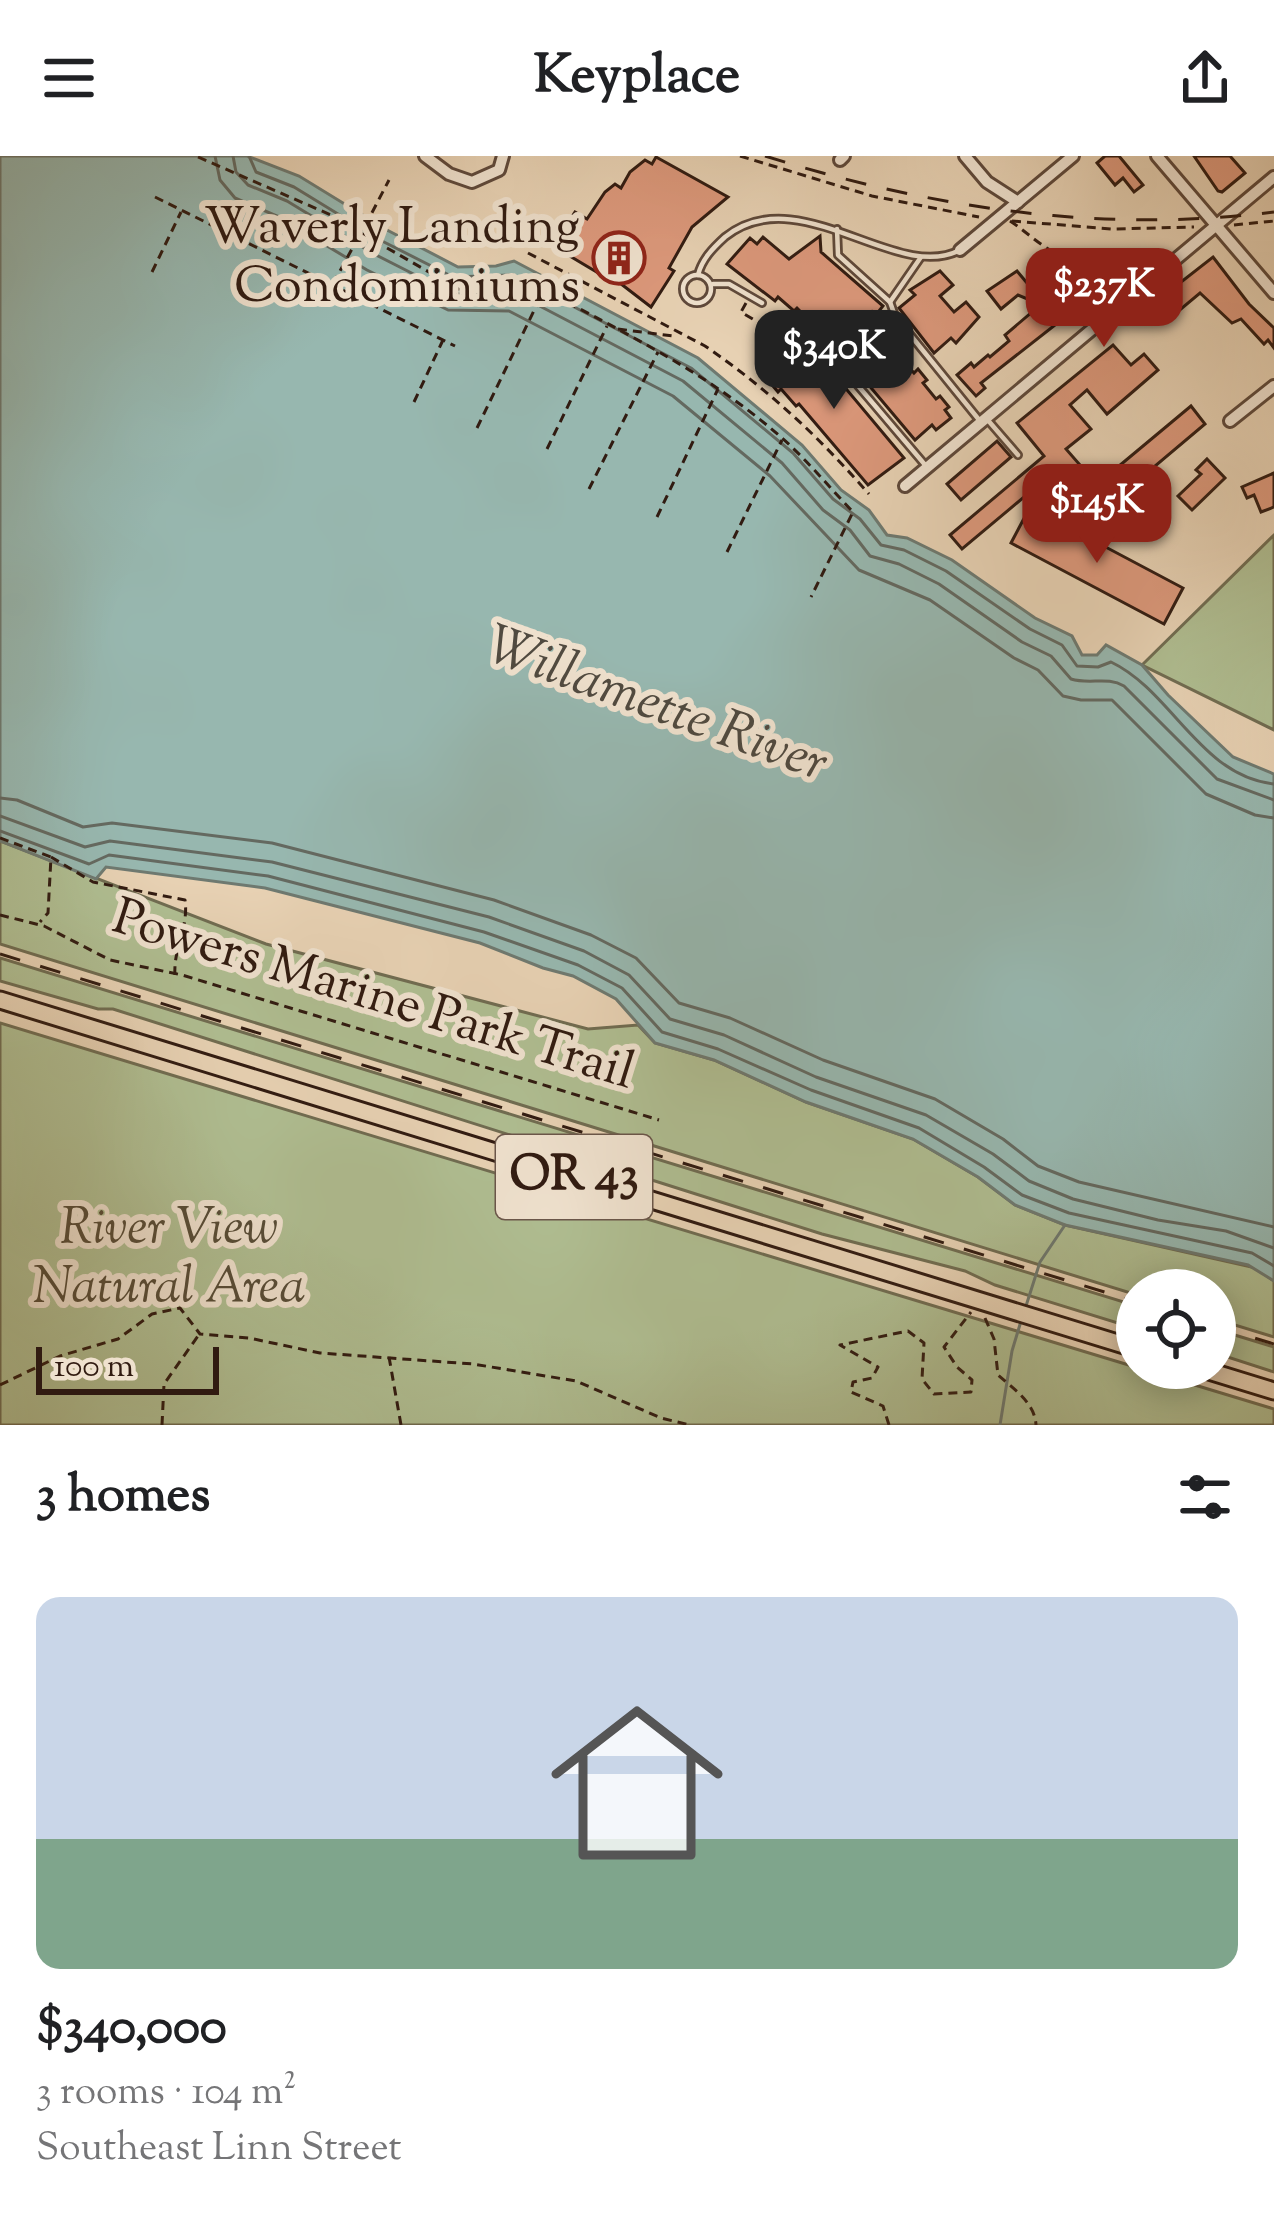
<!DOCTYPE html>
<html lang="en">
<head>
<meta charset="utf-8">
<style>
  :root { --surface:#fff; --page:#f6f6f6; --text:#202124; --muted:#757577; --accent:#8f2418 }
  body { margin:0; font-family:"Sorts Mill Goudy",serif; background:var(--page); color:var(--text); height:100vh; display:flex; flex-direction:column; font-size:45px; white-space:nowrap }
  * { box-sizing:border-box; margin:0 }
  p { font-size:39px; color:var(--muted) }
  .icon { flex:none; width:66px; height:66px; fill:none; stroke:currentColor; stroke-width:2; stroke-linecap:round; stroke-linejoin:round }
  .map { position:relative; height:1269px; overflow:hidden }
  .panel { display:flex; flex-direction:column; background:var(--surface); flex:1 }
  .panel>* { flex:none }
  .tools { position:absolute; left:1116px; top:1113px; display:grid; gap:24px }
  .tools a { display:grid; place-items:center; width:120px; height:120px; border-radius:50%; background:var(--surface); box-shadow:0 6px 30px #0003; font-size:60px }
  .scale { position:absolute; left:36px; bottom:30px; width:183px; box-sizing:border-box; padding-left:12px; border:6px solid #311b11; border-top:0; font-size:33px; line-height:42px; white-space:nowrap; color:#311b11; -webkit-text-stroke:9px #efe1ce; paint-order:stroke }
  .price { position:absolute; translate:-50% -102px; padding:0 27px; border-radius:24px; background:var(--accent); color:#fff; font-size:39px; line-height:78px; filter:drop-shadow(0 3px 6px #0008) }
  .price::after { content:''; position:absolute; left:50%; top:72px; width:36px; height:27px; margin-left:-18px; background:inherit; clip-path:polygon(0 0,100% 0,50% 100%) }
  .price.current { background:#222; color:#fff }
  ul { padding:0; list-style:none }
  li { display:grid; align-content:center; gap:24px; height:636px; padding:0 36px }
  li span { display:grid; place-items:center; height:372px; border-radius:24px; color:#555 }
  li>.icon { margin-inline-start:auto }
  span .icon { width:216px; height:216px; fill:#fffc; stroke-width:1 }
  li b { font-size:51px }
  h2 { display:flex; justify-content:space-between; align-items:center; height:144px; padding:0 36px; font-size:51px }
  header { display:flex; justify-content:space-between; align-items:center; height:156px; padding:0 36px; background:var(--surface); font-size:54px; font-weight:800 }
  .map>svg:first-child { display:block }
</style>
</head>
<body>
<header><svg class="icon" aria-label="menu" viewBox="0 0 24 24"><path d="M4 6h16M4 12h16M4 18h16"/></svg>Keyplace<svg class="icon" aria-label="share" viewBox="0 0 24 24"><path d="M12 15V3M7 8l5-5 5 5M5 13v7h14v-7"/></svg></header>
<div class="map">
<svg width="1274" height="1269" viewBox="0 0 1274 1269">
  <rect width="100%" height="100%" fill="#e7d1b3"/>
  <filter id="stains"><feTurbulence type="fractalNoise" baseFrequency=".00167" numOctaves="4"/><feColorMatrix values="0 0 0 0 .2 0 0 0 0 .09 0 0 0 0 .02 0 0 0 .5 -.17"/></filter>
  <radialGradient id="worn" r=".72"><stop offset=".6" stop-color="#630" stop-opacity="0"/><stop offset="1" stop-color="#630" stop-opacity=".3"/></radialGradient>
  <!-- green -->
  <g fill="#afbd91" stroke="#706c51" stroke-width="3">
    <polygon points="1274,379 1274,574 1142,509"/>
    <polygon points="0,685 266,788 588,873 638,869 655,887 714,904 806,946 913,983 978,1021 1015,1049 1065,1069 1256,1112 1274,1125 1274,1181 1215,1163 1215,1134 1137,1134 1137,1139 0,788"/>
    <polygon points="0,802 1137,1150 1137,1173 995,1129 965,1115 822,1078 113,853 98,853 0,825"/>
    <polygon points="0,867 1274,1253 1274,1269 0,1269"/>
    <polygon points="1215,1173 1274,1191 1274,1216 1215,1197"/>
  </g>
  <!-- water -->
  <polygon fill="#97b7af" stroke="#6e7970" stroke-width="3" points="0,0 247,0 299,20 387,74 458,111 496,110 514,105 698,202 802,289 841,334 869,354 887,379 907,382 952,404 1035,462 1072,480 1082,499 1097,499 1106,489 1142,509 1168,539 1233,601 1274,618 1274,1125 1248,1109 1065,1069 1015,1049 978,1021 913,983 806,946 714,904 655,887 616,843 573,820 543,812 480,787 265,732 106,711 96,723 0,685"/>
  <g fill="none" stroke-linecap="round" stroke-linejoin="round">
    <!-- shore -->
    <g stroke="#646960" stroke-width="3">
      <polyline points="215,0 220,24 235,42 279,61 367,114 448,154 509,155 673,240 770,320 859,414 930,444 1014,502 1038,514 1063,540 1081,544 1112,544 1206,638 1255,659 1274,662"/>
      <path d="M 233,0 L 236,16 L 248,29 L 287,45 L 374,98 L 445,134 L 459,138 L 511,135 L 683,225 L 782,307 L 823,354 L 850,374 L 870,400 L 899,408 L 939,428 L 1022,486 L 1051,500 L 1071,523 C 1090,529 1107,520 1124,530 L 1217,623 L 1274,644"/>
      <path d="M 249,0 L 256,16 L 294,31 L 382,85 L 453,121 L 513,119 L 691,212 L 793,297 L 833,343 L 860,363 L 881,389 L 904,394 L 946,415 L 1030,473 L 1062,489 L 1077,510 L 1098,511 L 1111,506 C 1172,535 1200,620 1274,628"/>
      <polyline points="0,642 17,644 83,671 112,667 272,687 494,744 591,779 636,802 679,847 730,862 823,904 935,943 1003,983 1038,1010 1079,1026 1274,1071"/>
      <polyline points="0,660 85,691 110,685 272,706 489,761 584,795 629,819 670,863 724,879 816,921 926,959 993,998 1029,1025 1073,1043 1158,1064 1226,1075 1274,1092"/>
      <polyline points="0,675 89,708 109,699 268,720 484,776 578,809 622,832 662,876 718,893 811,934 919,972 984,1011 1022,1039 1069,1057 1252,1097 1274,1110"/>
    </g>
    <!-- stream -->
    <g stroke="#6e7970" stroke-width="3">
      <polyline points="1026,1150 1040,1106 1065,1069"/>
      <polyline points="1000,1269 1012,1195 1021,1165"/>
    </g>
  </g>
  <!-- building -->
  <g fill="#dc987b" stroke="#311b11" stroke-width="3">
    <polygon points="1105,0 1119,0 1143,29 1134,36 1123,22 1115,29 1097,7"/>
    <polygon points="1194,0 1230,0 1245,17 1222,36 1218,35"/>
    <polygon points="656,1 728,41 692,71 669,112 674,115 651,151 612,121 610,124 553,90 575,56 587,63 605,36 615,28 621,32 630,16 645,4 652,8"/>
    <polygon points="820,80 821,96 883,150 875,160 872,156 839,194 797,152 794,155 778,141 775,145 727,108 750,82 757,88 763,81 789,103"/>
    <polygon points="1213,101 1249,148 1274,172 1274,192 1268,184 1264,188 1241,163 1232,167 1200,137 1181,153 1167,137"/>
    <polygon points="940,115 953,129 940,140 954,156 966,146 979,161 956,187 951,182 934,197 899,152 915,139 910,134"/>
    <polygon points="1017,115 1032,133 1040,124 1069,136 1061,157 1018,139 1001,153 987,135"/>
    <polygon points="1039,150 1055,169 981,227 985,232 976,240 957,219 971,207 974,211 988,199 990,201 1009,185 1005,179"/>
    <polygon points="884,182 891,190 895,187 904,197 900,201 914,217 918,213 927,224 923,227 936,243 940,240 949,251 945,254 951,262 936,274 932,269 915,284 856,214 874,199 869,195"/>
    <polygon points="797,185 814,205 818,201 822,204 904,302 868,329 799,248 796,250 781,233 778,236 763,218"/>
    <polygon points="1113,189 1131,209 1144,198 1158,214 1107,258 1087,234 1070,249 1091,273 1066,293 1087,317 1075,327 1061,310 962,393 950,379 1044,300 1017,267"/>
    <polygon points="1191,250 1205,268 1122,338 1107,320"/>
    <polygon points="997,285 1011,301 961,344 947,328"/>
    <polygon points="1207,303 1225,322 1192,354 1178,340 1201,318 1196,314"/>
    <polygon points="1274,317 1274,351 1261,356 1254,339 1247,342 1242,331"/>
    <polygon points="1030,351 1183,432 1164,468 1011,387"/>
  </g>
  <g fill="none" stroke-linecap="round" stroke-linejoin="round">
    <!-- service casing -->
    <g stroke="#5e483a" stroke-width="10">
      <g id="service">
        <polyline points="837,73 838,99 890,146 895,160 980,265"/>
        <circle cx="697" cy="133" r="14"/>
        <path d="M 698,119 C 702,103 713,92 725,81 C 799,22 896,128 960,94"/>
        <polyline points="713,128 729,128 762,147"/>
        <polyline points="890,146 921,101"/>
        <polyline points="779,161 843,212 926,310"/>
        <polyline points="986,262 1018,299"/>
      </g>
    </g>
    <!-- minor casing -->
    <g stroke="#5e483a" stroke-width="16">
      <g id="minor">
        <polyline points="425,0 449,18 472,26 499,14 503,0"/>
        <polyline points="965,0 987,26 1018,46"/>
        <polyline points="1157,0 1274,137"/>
        <polyline points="840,4 844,0"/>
        <polyline points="960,94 1073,0"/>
        <polyline points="1230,265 1274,230"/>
        <polyline points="905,330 1274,21"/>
      </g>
    </g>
    <!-- primary casing -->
    <g stroke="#311b11" stroke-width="21">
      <g id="primary">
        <polyline points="0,844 1137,1193"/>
        <polyline points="1199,1212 1274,1235"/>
      </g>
    </g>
    <!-- path -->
    <g stroke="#311b11" stroke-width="3" stroke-dasharray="9 6" stroke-linecap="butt">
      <polyline points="740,0 872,40 979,61"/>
      <polyline points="198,1 363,73"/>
      <polyline points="155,41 455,190"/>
      <path d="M 1010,65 C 1024,74 1037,87 1052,95 C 1077,110 1104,111 1111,144"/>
      <polyline points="1012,65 1112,73 1194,71"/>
      <polyline points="1234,69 1274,65"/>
      <polyline points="365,70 389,24"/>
      <polyline points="361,77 483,147"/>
      <path d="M 528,97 L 705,190 C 768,233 819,281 869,338"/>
      <polyline points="152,116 181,56"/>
      <polyline points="333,128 360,78"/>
      <polyline points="746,147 741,156 771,174 774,170"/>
      <polyline points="618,173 673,180"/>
      <polyline points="414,246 443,184"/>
      <path d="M 477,272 L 544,134 C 627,178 711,219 782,282 C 807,304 829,331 853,356 L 811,441"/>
      <polyline points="547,293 607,170"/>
      <polyline points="589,333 658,196"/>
      <polyline points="657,361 718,233"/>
      <polyline points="727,396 782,284"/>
      <polyline points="0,682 51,701 48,757 40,766"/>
      <path d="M 51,701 L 93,726 L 185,744 C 189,771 173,793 175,819"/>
      <polyline points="0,759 44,770 110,804 182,819 659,964"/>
      <path d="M 985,1162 L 994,1183 L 998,1219 C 1014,1233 1035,1247 1036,1269"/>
      <polyline points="389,1201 401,1269"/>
      <polyline points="0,1229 60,1200 118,1183 152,1158 180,1152 200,1178 249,1182 320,1197 473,1208 576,1225 661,1262 690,1269"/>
      <polyline points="162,1269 164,1228 198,1180"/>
      <polyline points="889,1269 883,1250 851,1236 853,1226 872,1222 878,1211 840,1189 908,1175 924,1187 922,1223 934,1238 971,1236 972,1224 957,1211 944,1191 971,1156"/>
    </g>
    <!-- service -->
    <use href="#service" stroke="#efe1ce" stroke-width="4.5"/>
    <!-- minor -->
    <use href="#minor" stroke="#efe1ce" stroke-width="10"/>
    <!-- primary -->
    <use href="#primary" stroke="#e7d1b3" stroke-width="15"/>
    <!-- rail -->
    <g stroke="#311b11" stroke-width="3" stroke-dasharray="21 21" stroke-linecap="butt">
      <path d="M 765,0 C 931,52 1101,78 1274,56"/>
      <polyline points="0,798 1137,1146"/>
      <polyline points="1215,1170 1274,1188"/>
    </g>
  </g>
  <!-- icons -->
  <defs>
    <g id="building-ring" transform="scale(2.7)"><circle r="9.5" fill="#efe1ce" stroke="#8f2418" stroke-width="1.5"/><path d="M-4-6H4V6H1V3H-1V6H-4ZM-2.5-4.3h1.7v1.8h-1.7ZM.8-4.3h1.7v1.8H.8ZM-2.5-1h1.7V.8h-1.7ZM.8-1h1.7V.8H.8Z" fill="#8f2418"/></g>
  </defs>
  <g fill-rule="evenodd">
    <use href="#building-ring" x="619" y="102"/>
  </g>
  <g text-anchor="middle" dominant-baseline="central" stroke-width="12" stroke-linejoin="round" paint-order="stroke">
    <!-- shield labels -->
    <rect fill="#efe1ce" stroke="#6a564a" stroke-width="3" x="496" y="979" width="156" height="84" rx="9"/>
    <g font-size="48" font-weight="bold" fill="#311b11">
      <text x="574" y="1021">OR 43</text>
    </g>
    <!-- poi labels -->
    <g font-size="51" fill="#311b11" stroke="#efe1ce" text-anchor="end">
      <text x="580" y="73">Waverly Landing<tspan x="580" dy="59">Condominiums</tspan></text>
    </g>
    <!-- street labels -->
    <g font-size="51" fill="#311b11" stroke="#efe1ce">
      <text transform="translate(373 841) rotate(17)">Powers Marine Park Trail</text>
    </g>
    <!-- park labels -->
    <g font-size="51" font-style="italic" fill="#574c37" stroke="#efe1ce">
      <text x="169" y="1073">River View<tspan x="169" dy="59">Natural Area</tspan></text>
    </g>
    <!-- water labels -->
    <g font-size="54" font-style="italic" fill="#504a40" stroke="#efe1ce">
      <text transform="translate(656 551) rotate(20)">Willamette River</text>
    </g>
  </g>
  <rect width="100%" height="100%" filter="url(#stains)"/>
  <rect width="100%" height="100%" fill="url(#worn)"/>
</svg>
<div class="tools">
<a><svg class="icon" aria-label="locate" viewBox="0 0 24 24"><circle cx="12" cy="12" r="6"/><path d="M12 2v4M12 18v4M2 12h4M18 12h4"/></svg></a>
</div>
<div class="scale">100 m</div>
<b class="price" style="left:1104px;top:194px">$237K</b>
<b class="price current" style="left:834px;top:256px">$340K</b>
<b class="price" style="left:1097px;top:410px">$145K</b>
</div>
<section class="panel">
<h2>3 homes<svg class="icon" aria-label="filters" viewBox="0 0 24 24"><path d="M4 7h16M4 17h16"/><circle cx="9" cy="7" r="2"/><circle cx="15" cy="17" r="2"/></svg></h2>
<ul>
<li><span style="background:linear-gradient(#c9d6e8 65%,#7fa58c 0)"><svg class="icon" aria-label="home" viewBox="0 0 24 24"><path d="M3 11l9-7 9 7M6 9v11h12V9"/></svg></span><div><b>$340,000</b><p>3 rooms · 104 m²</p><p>Southeast Linn Street</p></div></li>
</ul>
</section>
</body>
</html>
